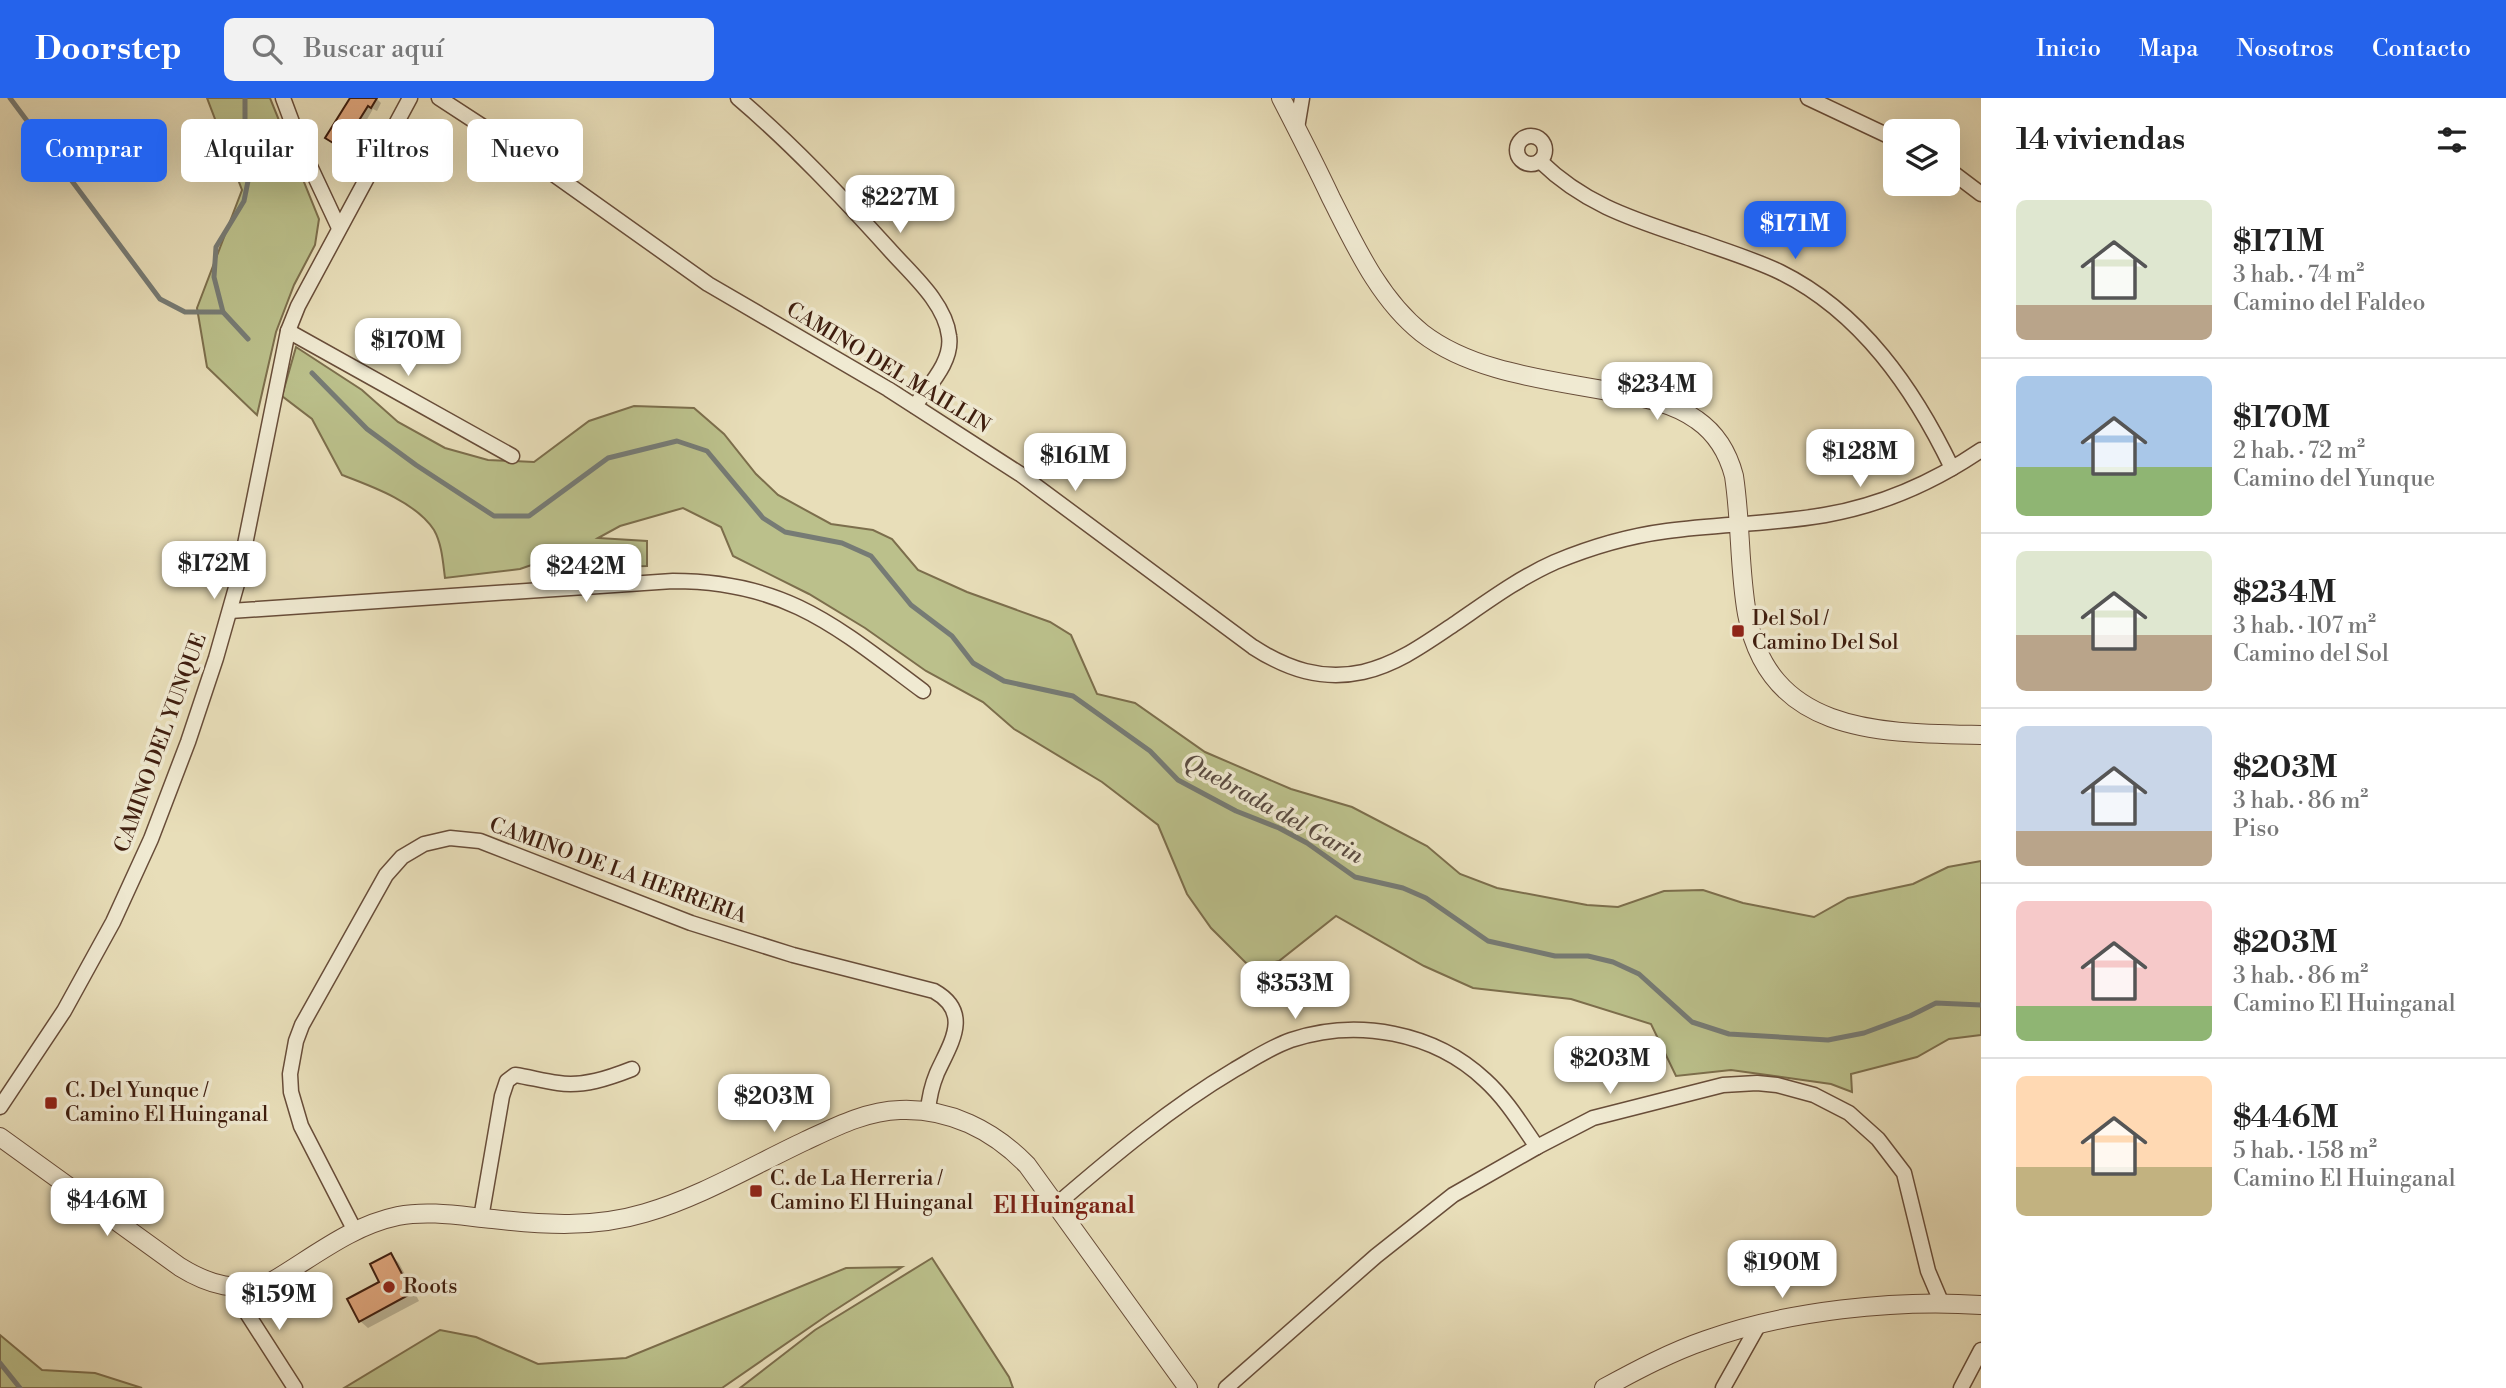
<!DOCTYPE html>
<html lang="es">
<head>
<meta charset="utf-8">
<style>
  :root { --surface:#fff; --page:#f2f2f2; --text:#222; --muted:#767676; --line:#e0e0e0; --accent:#2563eb }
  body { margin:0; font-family:"Libre Bodoni",serif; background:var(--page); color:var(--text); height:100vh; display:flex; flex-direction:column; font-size:26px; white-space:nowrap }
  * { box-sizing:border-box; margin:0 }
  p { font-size:23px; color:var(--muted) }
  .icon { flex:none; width:38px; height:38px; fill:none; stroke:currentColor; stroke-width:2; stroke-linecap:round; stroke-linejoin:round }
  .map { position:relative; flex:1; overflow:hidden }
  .drawer { display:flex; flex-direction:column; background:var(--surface); width:525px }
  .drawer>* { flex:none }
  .top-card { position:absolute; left:21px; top:21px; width:665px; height:63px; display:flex; gap:14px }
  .controls { position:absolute; left:1883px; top:21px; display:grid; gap:14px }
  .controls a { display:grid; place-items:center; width:77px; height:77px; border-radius:10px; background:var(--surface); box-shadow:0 7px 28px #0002; font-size:35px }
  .price { position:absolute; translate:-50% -60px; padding:0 16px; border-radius:14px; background:#fff; color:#222; font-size:23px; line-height:46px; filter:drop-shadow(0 2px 4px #0008) }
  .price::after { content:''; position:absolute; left:50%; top:42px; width:21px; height:16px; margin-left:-10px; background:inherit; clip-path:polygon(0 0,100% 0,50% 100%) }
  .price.on { background:var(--accent); color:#fff }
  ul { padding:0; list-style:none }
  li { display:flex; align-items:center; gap:21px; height:175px; padding:0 35px }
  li+li { border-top:2px solid var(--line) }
  li span { display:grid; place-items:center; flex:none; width:196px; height:140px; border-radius:10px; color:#555 }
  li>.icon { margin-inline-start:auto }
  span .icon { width:84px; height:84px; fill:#fffc; stroke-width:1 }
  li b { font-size:30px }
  h2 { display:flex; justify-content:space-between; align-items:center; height:84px; padding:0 35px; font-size:30px }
  .tag { padding:0 24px; border-radius:10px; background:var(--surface); box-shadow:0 7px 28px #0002; font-size:24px; line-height:63px }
  .tag.on { background:var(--accent); color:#fff }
  header { display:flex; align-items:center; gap:42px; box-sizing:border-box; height:98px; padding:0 35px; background:var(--accent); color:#fff }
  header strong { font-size:33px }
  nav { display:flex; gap:38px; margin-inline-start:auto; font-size:24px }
  .search { width:490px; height:63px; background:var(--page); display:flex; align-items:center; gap:18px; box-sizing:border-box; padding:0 24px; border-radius:10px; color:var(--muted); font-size:26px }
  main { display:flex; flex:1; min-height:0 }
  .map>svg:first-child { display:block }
</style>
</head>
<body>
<header>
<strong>Doorstep</strong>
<div class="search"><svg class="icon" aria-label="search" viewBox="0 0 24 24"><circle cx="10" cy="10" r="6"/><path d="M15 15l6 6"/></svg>Buscar aquí</div>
<nav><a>Inicio</a><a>Mapa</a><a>Nosotros</a><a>Contacto</a></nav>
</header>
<main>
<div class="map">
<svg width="1981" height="1290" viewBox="0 0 1981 1290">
  <rect width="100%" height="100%" fill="#e8deb9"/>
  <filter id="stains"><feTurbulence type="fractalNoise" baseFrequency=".00286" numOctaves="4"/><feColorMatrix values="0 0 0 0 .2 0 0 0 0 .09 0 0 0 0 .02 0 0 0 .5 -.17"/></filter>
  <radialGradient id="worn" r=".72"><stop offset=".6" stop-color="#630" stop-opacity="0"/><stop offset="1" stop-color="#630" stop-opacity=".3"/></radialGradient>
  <!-- green -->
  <g fill="#bbc08b" stroke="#7c6e4c" stroke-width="2">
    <polygon points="207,0 270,0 319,121 315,147 294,187 276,234 257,317 207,269 197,210 242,92"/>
    <path d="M 296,249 L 362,292 L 398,324 L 445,350 L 488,362 L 534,364 L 589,323 L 634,308 L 694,310 L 724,336 L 756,376 L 778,397 L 831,426 L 873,432 L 892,441 L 918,472 L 967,494 L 1050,524 L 1071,537 L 1097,596 L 1135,605 L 1205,654 L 1291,691 L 1352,709 L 1427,748 L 1460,776 L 1497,790 L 1587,807 L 1618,809 L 1664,793 L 1703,792 L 1743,805 L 1814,819 L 1848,800 L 1913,786 L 1948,769 L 1981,763 L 1981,937 L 1949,941 L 1917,959 L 1851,976 L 1852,994 L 1831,986 L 1731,972 L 1676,978 L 1651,926 L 1571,901 L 1473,890 L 1424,868 L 1336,818 L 1279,863 L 1251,870 L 1211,830 L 1187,796 L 1158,727 L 1102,684 L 1014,631 L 983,604 L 926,573 L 865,530 L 809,496 L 733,458 L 721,429 L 683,410 L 620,428 L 598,440 L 647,443 L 647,468 L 549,470 L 549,461 L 520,471 L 445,480 C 443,465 442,446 434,432 C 416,404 371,388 342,377 L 312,321 L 282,298 Z"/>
    <polygon points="932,1160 1009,1279 1013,1290 740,1290 815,1232"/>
    <polygon points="902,1169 829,1216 722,1290 344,1290 440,1232 476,1239 538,1266 626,1260 846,1170"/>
    <polygon points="0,1237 42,1272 95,1275 142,1290 0,1290"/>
  </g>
  <!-- shadow -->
  <g fill="#0003">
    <polygon points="352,0 376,0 381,5 377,13 373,11 358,37 361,40 352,56 332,44"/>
    <polygon points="391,1157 399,1165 419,1203 368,1230 360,1223 382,1184"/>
  </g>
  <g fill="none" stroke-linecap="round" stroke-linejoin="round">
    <!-- stream -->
    <g stroke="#767b75" stroke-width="5">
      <polyline points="10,0 160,201 185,214 223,214"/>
      <polyline points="245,0 245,24 249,78 244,103 216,149 214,179 223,214 248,241"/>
      <polyline points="312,275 367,331 416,367 494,418 529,418 608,360 677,343 707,353 763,420 785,434 842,445 871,458 911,507 952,538 973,565 1004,583 1073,598 1150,653 1178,682 1236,713 1279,730 1307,745 1355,779 1403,790 1426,800 1488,843 1555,858 1588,858 1613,864 1639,876 1692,924 1729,936 1828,942 1864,935 1910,918 1936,905 1981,907"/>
      <polyline points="0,1265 20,1290"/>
    </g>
  </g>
  <!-- building -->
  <g fill="#e0a67d" stroke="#3e1d0e" stroke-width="2">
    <polygon points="350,0 377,0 371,10 368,8 353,32 358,34 346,53 325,40"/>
    <polygon points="391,1155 412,1195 359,1224 347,1201 379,1184 370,1166"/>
  </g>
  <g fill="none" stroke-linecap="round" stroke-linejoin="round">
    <!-- minor casing -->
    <g stroke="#684d39" stroke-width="17">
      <g id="minor">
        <polyline points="283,0 302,51 339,130"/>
        <path d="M 439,0 L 528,58 L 708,186 L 888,291 L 1020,376 L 1253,549 C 1287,571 1322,583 1363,574 C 1398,566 1426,545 1456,525 C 1488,503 1519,480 1555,464 C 1591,449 1629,438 1667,433 C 1720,426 1773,426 1825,417 C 1882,407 1934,384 1981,352"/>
        <path d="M 738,0 C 792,46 841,98 889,151 C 910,175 945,204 949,238 C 953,264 928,288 915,308"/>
        <polyline points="1808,0 1895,41"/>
        <polyline points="1297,30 1302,0"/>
        <circle cx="1531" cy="52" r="14"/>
        <path d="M 1540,63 C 1586,108 1636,122 1695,142 C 1723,152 1753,161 1780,174 C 1861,214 1914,291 1952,370"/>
        <polyline points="1948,71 1981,96"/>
        <polyline points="288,233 512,358"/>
        <path d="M 230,513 L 673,483 C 786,483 837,529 923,593"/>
        <polyline points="0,1009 64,913 113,824 151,741 188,644 216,560 237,486 288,233 298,208 410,0"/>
        <path d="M 1056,1107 C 1113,1058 1170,1010 1234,972 C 1253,961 1271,949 1291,942 C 1357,920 1434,934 1485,982 C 1506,1001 1521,1026 1537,1049"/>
        <path d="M 481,1120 L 502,998 L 507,983 L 515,977 C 529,979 543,983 558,985 C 583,989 609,980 632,971"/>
        <path d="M 355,1133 L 301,1028 L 291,994 L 290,976 L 296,943 L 302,927 L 386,777 L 402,759 L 424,746 L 450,740 L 480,743 L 691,825 L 793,857 L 934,893 C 973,915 950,946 937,975 C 932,987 929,1000 928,1013"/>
        <polyline points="237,1190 243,1209 295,1290"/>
        <polyline points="1226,1290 1376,1158 1453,1097 1537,1049 1593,1020 1723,987 1757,985 1777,987 1814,997 1849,1015 1878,1041 1904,1075 1928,1173 1942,1206"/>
        <polyline points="1723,1290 1759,1226"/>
        <polyline points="1961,1290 1981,1252"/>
      </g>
    </g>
    <!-- tertiary casing -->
    <g stroke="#684d39" stroke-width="20">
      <g id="tertiary">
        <path d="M 1281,0 C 1298,33 1315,66 1331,100 C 1355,147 1379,201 1422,235 C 1475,276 1554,282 1618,295 C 1645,300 1674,305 1697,322 C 1717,336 1728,355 1734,378 C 1741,424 1739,471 1747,516 C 1769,637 1882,635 1981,637"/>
        <path d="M 0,1039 L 180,1169 C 209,1187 238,1195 271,1184 C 312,1160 350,1128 398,1118 C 429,1112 461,1118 493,1121 C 544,1127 595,1130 645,1115 C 698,1100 754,1067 805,1043 C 835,1029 866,1013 900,1012 C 949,1010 993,1032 1027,1067 L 1188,1290"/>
        <path d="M 1604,1290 C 1637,1272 1671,1254 1706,1242 C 1786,1213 1896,1201 1981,1207"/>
      </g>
    </g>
    <!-- minor -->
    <use href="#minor" stroke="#f0ead2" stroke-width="14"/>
    <!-- tertiary -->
    <use href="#tertiary" stroke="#f0ead2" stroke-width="18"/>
  </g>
  <!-- markers -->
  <g fill="#8f2418" stroke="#f0ead2" stroke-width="2.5">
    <rect x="1731" y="526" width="14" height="14" rx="3.5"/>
    <rect x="44" y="998" width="14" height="14" rx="3.5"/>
    <rect x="749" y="1086" width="14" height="14" rx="3.5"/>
    <circle cx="389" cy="1189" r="7"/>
  </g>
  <g text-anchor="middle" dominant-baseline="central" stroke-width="7" stroke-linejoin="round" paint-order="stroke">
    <!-- street labels -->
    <g font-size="21" fill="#3e1d0e" stroke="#f0ead2">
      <text transform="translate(888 270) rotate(31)">CAMINO DEL MAILLIN</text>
      <text transform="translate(161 645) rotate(-70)">CAMINO DEL YUNQUE</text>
      <text transform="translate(618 773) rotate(20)">CAMINO DE LA HERRERIA</text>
    </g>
    <!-- poi labels -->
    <g font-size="21" fill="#3e1d0e" stroke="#f0ead2" text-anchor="start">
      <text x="1752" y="521">Del Sol /<tspan x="1752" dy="24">Camino Del Sol</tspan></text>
      <text x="65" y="993">C. Del Yunque /<tspan x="65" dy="24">Camino El Huinganal</tspan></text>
      <text x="770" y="1081">C. de La Herreria /<tspan x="770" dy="24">Camino El Huinganal</tspan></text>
      <text x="403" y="1189">Roots</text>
    </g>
    <!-- water labels -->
    <g font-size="23" font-style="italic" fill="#5a4c42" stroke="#f0ead2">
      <text transform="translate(1273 711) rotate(29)">Quebrada del Garin</text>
    </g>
    <!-- neighbourhood labels -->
    <g font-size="23" font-weight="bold" fill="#7a1f14" stroke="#f0ead2">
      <text x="1064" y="1108">El Huinganal</text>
    </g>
  </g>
  <rect width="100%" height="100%" filter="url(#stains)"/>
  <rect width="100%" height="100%" fill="url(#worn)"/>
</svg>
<div class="controls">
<a><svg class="icon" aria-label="layers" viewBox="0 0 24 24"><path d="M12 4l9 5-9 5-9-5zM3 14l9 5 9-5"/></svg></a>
</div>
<b class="price" style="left:900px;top:137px">$227M</b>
<b class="price on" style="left:1795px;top:163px">$171M</b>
<b class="price" style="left:408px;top:280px">$170M</b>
<b class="price" style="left:1657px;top:324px">$234M</b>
<b class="price" style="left:1860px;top:391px">$128M</b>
<b class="price" style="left:1075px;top:395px">$161M</b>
<b class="price" style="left:214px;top:503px">$172M</b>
<b class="price" style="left:586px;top:506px">$242M</b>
<b class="price" style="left:1295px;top:923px">$353M</b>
<b class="price" style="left:1610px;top:998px">$203M</b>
<b class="price" style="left:774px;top:1036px">$203M</b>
<b class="price" style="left:107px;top:1140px">$446M</b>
<b class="price" style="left:1782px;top:1202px">$190M</b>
<b class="price" style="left:279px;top:1234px">$159M</b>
<div class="top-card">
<a class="tag on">Comprar</a>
<a class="tag">Alquilar</a>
<a class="tag">Filtros</a>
<a class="tag">Nuevo</a>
</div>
</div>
<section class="drawer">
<h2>14 viviendas<svg class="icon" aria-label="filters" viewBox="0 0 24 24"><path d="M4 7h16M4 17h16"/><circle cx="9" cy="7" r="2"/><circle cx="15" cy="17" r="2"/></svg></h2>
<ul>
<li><span style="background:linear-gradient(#dfe7d0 75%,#b9a48a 0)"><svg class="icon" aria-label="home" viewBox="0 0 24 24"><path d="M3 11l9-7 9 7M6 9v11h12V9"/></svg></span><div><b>$171M</b><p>3 hab. · 74 m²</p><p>Camino del Faldeo</p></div></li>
<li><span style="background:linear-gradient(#a9c7e8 65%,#8fb573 0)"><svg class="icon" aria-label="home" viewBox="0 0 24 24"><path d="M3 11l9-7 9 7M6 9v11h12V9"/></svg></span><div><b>$170M</b><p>2 hab. · 72 m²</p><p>Camino del Yunque</p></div></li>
<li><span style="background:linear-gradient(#dfe7d0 60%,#b9a48a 0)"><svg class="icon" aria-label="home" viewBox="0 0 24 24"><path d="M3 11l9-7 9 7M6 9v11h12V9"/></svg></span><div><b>$234M</b><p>3 hab. · 107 m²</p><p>Camino del Sol</p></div></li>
<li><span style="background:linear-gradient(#c9d6e8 75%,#b9a48a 0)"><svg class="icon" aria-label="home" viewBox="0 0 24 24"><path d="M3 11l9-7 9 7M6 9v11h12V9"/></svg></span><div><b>$203M</b><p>3 hab. · 86 m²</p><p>Piso</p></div></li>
<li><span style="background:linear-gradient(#f6c9c9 75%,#8fb573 0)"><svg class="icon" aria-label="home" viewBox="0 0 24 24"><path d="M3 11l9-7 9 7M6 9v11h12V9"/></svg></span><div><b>$203M</b><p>3 hab. · 86 m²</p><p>Camino El Huinganal</p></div></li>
<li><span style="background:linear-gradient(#ffd9b3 65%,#c2b280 0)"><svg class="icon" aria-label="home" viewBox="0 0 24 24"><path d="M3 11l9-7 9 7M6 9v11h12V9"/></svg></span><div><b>$446M</b><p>5 hab. · 158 m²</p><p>Camino El Huinganal</p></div></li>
</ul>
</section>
</main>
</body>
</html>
